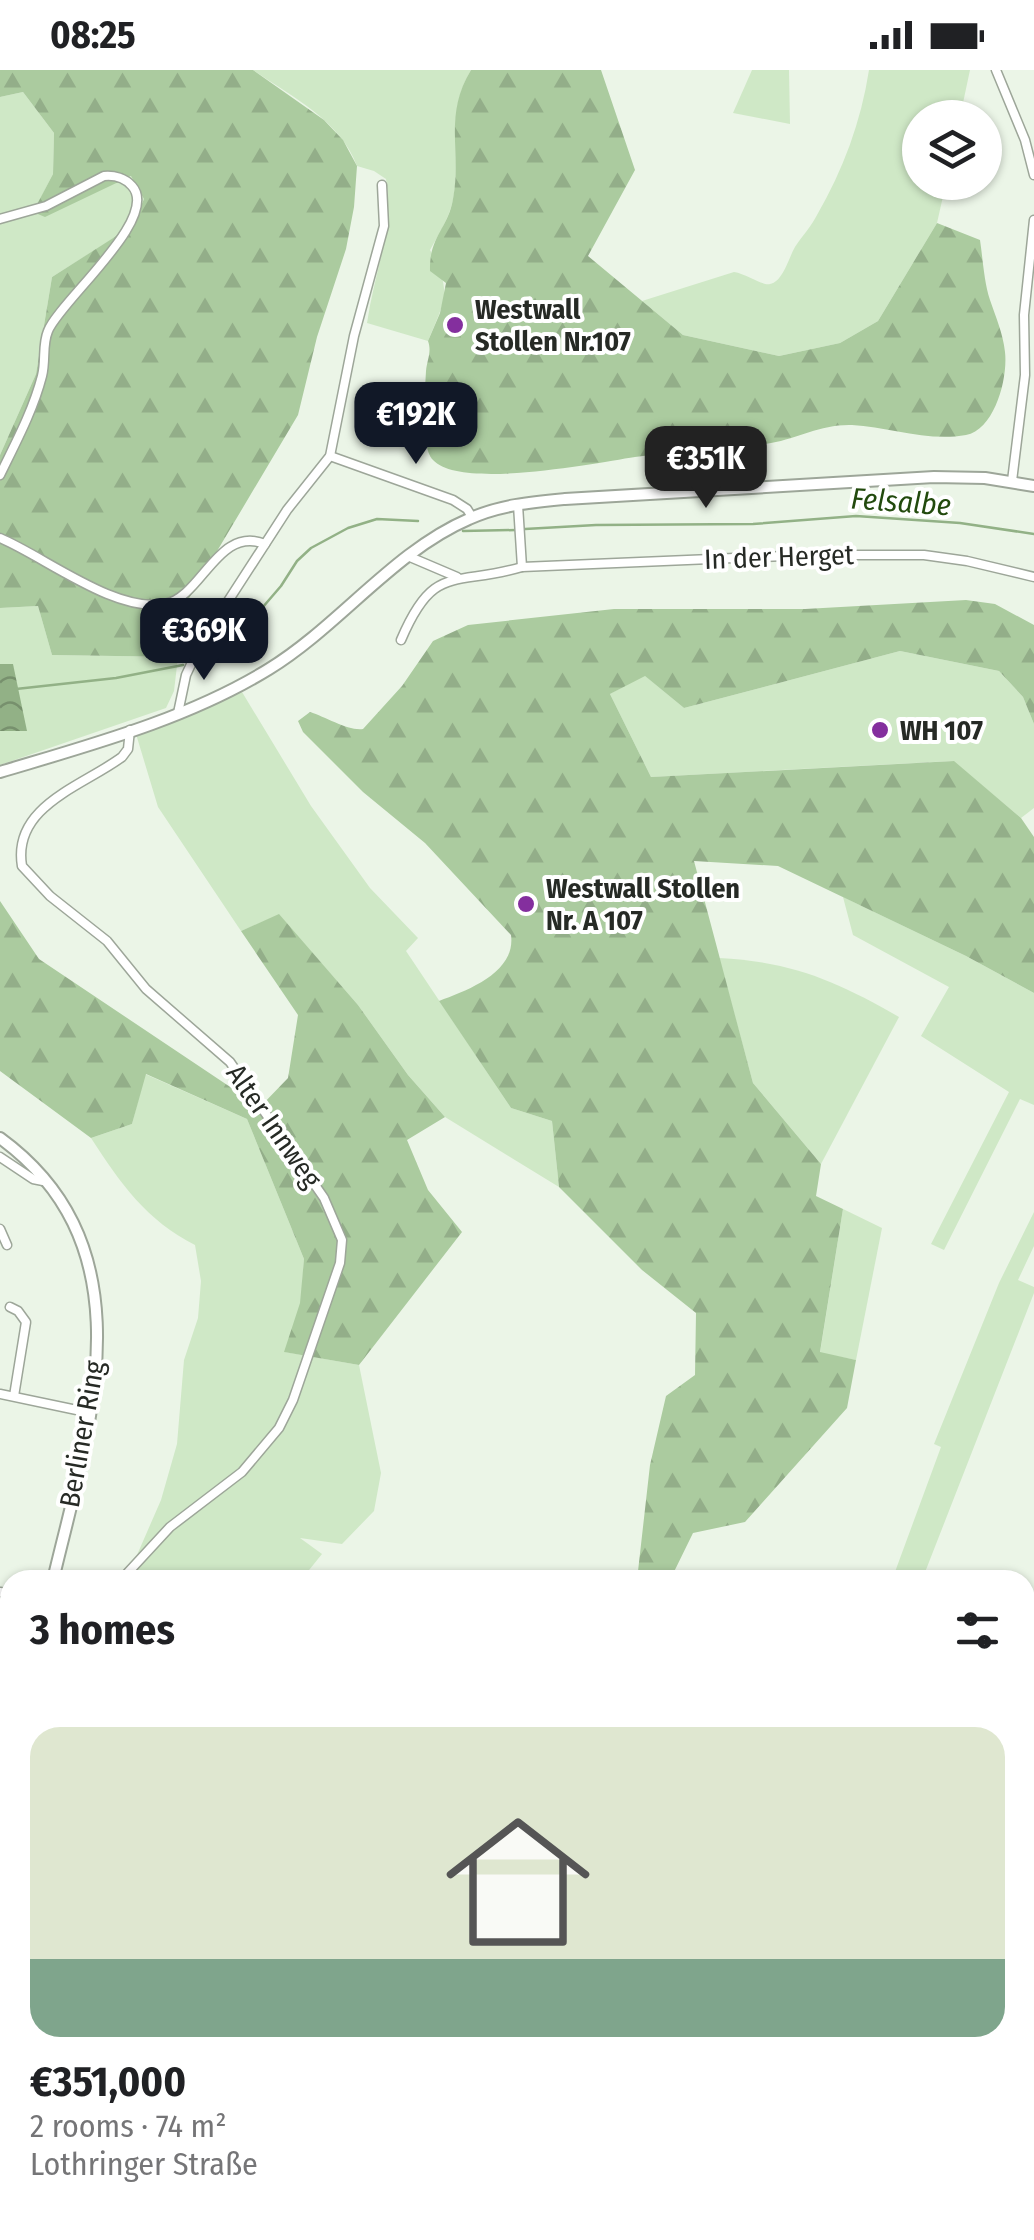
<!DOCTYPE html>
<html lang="en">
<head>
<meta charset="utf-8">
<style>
  :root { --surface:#fff; --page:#f6f6f6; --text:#202124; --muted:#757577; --line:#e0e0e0; --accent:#111827 }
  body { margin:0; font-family:"Fira Sans Condensed",sans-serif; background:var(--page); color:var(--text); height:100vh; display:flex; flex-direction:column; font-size:38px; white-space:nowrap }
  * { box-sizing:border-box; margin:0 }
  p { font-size:32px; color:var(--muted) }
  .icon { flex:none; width:55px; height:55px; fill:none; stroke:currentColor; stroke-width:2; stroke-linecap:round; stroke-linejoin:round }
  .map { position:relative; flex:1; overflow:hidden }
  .details { position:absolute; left:0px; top:1500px; width:1035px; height:670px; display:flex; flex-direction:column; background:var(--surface); border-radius:30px 30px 0 0; box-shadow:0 2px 8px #0004 }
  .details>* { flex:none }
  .tools { position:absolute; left:902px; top:30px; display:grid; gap:20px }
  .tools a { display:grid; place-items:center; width:100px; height:100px; border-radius:50%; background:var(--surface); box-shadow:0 2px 8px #0004; font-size:50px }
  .price { position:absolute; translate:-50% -85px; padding:0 22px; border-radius:20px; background:var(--accent); color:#fff; font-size:32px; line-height:65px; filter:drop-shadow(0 2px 5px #0008) }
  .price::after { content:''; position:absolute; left:50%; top:60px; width:30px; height:22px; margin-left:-15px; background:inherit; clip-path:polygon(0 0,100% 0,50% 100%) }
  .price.on { background:#222; color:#fff }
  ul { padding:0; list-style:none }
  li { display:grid; align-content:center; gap:20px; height:530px; padding:0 30px }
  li+li { border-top:2px solid var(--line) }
  li span { display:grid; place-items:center; height:310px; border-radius:30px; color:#555 }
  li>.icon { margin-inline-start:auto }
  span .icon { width:180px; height:180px; fill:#fffc; stroke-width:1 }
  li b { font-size:42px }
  h2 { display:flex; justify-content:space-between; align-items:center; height:120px; padding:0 30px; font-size:42px }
  .status { display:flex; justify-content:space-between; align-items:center; height:70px; padding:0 50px; background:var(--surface); direction:ltr }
  .status svg { height:28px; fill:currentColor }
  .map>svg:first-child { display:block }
</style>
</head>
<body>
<div class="status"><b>08:25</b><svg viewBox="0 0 49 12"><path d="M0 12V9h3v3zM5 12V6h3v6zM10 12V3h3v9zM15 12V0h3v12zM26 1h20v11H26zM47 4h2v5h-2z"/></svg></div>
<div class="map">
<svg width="1034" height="2170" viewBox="0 0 1034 2170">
  <defs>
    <pattern id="industrial-furrows" width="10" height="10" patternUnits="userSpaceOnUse" patternTransform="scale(2.5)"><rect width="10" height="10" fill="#dcebd7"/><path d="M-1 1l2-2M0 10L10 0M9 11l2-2" fill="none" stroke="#bdcab8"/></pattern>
    <pattern id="forest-firs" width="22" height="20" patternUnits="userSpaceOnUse" patternTransform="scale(2.5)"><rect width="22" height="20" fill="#abcb9f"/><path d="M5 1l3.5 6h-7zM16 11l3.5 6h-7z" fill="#93ae89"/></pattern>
    <pattern id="water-waves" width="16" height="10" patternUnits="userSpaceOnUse" patternTransform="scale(2.5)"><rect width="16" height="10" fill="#92b186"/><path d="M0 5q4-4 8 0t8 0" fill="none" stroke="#77906d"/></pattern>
  </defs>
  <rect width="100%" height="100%" fill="#ebf5e7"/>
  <!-- built -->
  <polygon fill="#dcebd7" points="1025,2120 1034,2121 1034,2170 644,2170 643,2160 1025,2160"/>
  <!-- industrial -->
  <polygon fill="url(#industrial-furrows)" points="1025,2120 1034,2121 1034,2170 752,2170 753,2160 1025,2160"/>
  <!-- green -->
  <g fill="#cfe8c6">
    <path d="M 253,0 L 471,0 C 444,46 462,83 453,130 C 449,148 439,164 430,180 C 452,223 446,227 428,271 L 367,253 C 374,204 394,158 386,109 L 374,101 L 357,96 C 341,51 291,26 253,0 Z"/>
    <polygon points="752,0 789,0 790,54 733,43"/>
    <path d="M 869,0 L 970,0 L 960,47 L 920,48 L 920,112 L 946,113 L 937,153 L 878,251 L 840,273 L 779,286 L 683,265 L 642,231 L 734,202 C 747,204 762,216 770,214 C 783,212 789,187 795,177 C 802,166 811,157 817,145 C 843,100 861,52 869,0 Z"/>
    <polygon points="23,22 54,63 53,104 34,141 132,106 144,129 133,156 52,207 36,304 0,385 0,27"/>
    <polygon points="38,536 52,585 178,587 174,621 166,638 0,695 0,538"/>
    <polygon points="900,581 999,601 1023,627 1034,654 1034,738 1021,748 953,691 651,707 610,624 644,605 684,638"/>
    <polygon points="242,622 311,736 370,818 418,868 406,881 511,1038 552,1051 559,1117 445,1047 408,1005 358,935 279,845 241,861 158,737 136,664"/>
    <polygon points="843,827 966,886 1034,923 1034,1035 1020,1029 944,1180 931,1174 1009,1022 921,966 949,917 853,865"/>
    <path d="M 719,888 C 793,892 836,911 899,947 L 821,1094 L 753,1013 Z"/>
    <path d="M 145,1004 L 247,1049 L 304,1189 L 301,1233 L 285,1282 L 359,1295 L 381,1403 L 374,1441 L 342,1474 L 300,1468 L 322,1484 L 301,1510 L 143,1510 L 132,1504 L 137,1485 L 161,1430 L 177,1374 L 184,1290 L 198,1248 L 201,1211 L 195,1175 C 147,1151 120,1113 91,1068 L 132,1054 Z"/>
    <polygon points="843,1139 882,1158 856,1290 820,1283"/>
    <polygon points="1034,1142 1034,1176 1018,1210 1034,1217 1034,1223 922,1510 892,1510 941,1377 934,1374 999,1213"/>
    <polygon points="1025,1967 1034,1967 1034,2121 1025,2120"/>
  </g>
  <!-- forest -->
  <g fill="url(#forest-firs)">
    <polygon points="0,0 253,0 324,50 343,70 357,96 354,137 346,179 317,267 298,345 185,535 178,587 52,585 38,536 0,538 0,385 36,304 52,207 132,156 144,129 131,106 45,147 33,142 53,104 54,63 23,22 0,27"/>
    <path d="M 471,0 L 601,0 L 635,100 L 588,186 L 683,265 L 779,286 L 840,273 L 878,251 L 937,153 L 980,170 C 983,190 984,212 990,230 C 996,248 1003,263 1005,282 C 1008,308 995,359 966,365 C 928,372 889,357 852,355 C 821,354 799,368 771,373 C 726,382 680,381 635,387 C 596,393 460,420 433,390 C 420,377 425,321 426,301 C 427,290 432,282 428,271 L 440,243 L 446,213 L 430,201 C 429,166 448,159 453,129 C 462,81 443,46 471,0 Z"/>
    <path d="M 966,530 L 995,534 L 1034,555 L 1034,654 L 1023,627 L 999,601 L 900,581 L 684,638 L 645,606 L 610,624 L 651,707 L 954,691 L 1021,748 L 1034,767 L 1034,923 L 966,886 L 778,796 L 694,791 L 753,1013 L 821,1094 L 816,1126 L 843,1139 L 820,1282 L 856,1290 L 847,1338 L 745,1452 L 693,1463 L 670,1510 L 637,1510 L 650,1395 L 666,1326 L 695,1305 L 696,1243 L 642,1200 L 559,1117 L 552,1051 L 511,1038 L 439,931 C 469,920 516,902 511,865 L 425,773 L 363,722 L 303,662 L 298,651 L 310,642 C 326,647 348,661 363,659 L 402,616 L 433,571 L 468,555 L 614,539 L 805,539 Z"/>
    <polygon points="0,831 39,889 260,1037 288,1008 298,945 241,861 279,844 358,935 408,1005 445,1047 407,1070 428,1120 462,1162 359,1295 284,1282 300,1233 304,1189 247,1049 146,1004 132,1054 91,1068 0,1001"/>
  </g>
  <!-- water -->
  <polygon fill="url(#water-waves)" points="0,594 13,594 27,661 0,661"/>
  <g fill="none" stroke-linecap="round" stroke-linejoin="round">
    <!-- stream -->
    <g stroke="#92b186" stroke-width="2.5">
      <polyline points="525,459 596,455 753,454 856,446 960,453 1034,464"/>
      <polyline points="463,461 516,460"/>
      <polyline points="203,588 232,573 281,516 297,491 311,478 348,458 377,449 418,451"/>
      <polyline points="16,619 116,608 183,595"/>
    </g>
    <!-- street casing -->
    <g stroke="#9da699" stroke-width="11">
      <g id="street">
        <polyline points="996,0 1025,70 1034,105"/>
        <path d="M 0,149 L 46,136 L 104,106 C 114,105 125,108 132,116 C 161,148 60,231 48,261 C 42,275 46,291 42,306 C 33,341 15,374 0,405"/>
        <polyline points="330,386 453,430 467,439 472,447"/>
        <polyline points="1012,411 1025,305 1024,245 1034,150"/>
        <polyline points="518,435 522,497"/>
        <path d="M 0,468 C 45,487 115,543 165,534 C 202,527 218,455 265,474"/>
        <polyline points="410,487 457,507"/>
        <path d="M 401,570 C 434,492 454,517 522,497 L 807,485 L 924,485 L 967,491 L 1034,507"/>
        <polyline points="178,643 186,605 201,573 287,440 330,386 354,266 384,156 382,115"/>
        <polyline points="0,1087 33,1109 43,1111"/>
        <polyline points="0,1159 7,1175"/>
        <polyline points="10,1237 18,1241 26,1252 14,1326"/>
        <polyline points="0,1324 91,1343"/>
        <path d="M 121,1510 L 170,1457 L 242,1402 L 279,1358 L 293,1330 L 340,1193 L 342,1170 L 324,1128 L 230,992 L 146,919 L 107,871 L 50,826 L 22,796 C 12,736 83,716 122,687 L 128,679 L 130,660"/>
        <polyline points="0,1522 10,1524"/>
        <polyline points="0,1864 10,1867"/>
        <polyline points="0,1962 10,1965"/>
        <polyline points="0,2088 10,2092"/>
        <polyline points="187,2160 205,2170"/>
      </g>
    </g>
    <!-- secondary casing -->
    <g stroke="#9da699" stroke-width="14">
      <g id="secondary">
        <path d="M 0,702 C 90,675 188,649 269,599 C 339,556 394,481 469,449 C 499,435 533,432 565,429 L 934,407 L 985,408 L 1034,416"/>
        <path d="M 0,1068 C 152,1179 89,1358 53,1510"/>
        <polyline points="0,1684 10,1668"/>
      </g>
    </g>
    <!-- street -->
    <use href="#street" stroke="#fff" stroke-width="8"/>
    <!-- secondary -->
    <use href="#secondary" stroke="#fff" stroke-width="10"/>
  </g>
  <!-- markers -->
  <g fill="#842f9e" stroke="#fff" stroke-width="4">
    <circle cx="455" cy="255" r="10"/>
    <circle cx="880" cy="660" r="10"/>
    <circle cx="526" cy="834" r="10"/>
  </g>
  <g text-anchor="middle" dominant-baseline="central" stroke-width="8" stroke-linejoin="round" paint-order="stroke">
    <!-- poi labels -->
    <g font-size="28" font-weight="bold" fill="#262a25" stroke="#fff" text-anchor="start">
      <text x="475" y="239">Westwall<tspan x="475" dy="32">Stollen Nr.107</tspan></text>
      <text x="900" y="660">WH 107</text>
      <text x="546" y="818">Westwall Stollen<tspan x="546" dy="32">Nr. A 107</tspan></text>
    </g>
    <!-- street labels -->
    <g font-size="28" fill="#262a25" stroke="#fff">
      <text transform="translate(779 487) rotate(-2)">In der Herget</text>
      <text transform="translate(274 1056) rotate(55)">Alter Innweg</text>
      <text transform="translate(82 1364) rotate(-80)">Berliner Ring</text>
    </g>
    <!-- water labels -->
    <g font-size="30" font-style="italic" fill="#224a0d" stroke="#fff">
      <text transform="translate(901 432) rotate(4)">Felsalbe</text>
    </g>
  </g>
</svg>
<div class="tools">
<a><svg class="icon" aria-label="layers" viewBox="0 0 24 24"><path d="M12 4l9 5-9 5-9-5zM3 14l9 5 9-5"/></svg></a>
</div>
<b class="price" style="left:416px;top:397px">€192K</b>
<b class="price on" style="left:706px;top:441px">€351K</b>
<b class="price" style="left:204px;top:613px">€369K</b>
<section class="details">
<h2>3 homes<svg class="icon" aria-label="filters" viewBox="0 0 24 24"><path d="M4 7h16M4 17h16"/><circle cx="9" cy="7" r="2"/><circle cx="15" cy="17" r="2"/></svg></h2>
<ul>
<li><span style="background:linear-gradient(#dfe7d0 75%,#7fa58c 0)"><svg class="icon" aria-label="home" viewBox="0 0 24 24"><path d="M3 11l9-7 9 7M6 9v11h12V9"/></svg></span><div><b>€351,000</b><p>2 rooms · 74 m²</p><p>Lothringer Straße</p></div></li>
</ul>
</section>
</div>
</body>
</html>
